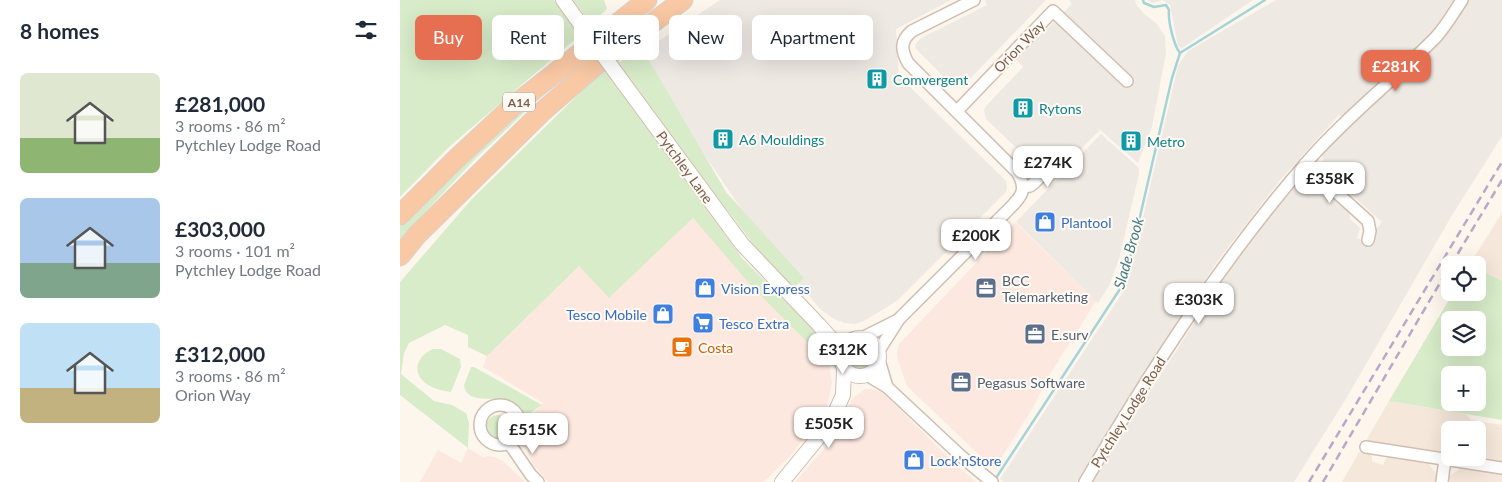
<!DOCTYPE html>
<html lang="en">
<head>
<meta charset="utf-8">
<style>
  :root { --surface:#fff; --page:#f2f2f3; --text:#1f2937; --muted:#747a83; --accent:#e76f51 }
  body { margin:0; font-family:Lato,sans-serif; background:var(--page); color:var(--text); height:100vh; display:flex; flex-direction:column; font-size:19px; white-space:nowrap }
  * { box-sizing:border-box; margin:0 }
  p { font-size:16px; color:var(--muted) }
  .icon { flex:none; width:28px; height:28px; fill:none; stroke:currentColor; stroke-width:2; stroke-linecap:round; stroke-linejoin:round }
  .map { position:relative; flex:1; overflow:hidden }
  .details { display:flex; flex-direction:column; background:var(--surface); width:400px }
  .details>* { flex:none }
  .banner { position:absolute; left:15px; top:15px; width:475px; height:45px; display:flex; gap:10px }
  .buttons { position:absolute; left:1041px; top:256px; display:grid; gap:10px }
  .buttons a { display:grid; place-items:center; width:45px; height:45px; border-radius:8px; background:var(--surface); box-shadow:0 5px 20px #0002; font-size:25px }
  .price { position:absolute; translate:-50% -42px; padding:0 11px; border-radius:10px; background:#fff; color:#222; font-size:16px; line-height:32px; filter:drop-shadow(0 1px 2px #0008) }
  .price::after { content:''; position:absolute; left:50%; top:30px; width:15px; height:11px; margin-left:-8px; background:inherit; clip-path:polygon(0 0,100% 0,50% 100%) }
  .price.on { background:var(--accent); color:#fff }
  ul { padding:0; list-style:none }
  li { display:flex; align-items:center; gap:15px; height:125px; padding:0 20px }
  li span { display:grid; place-items:center; flex:none; width:140px; height:100px; border-radius:8px; color:#555 }
  li>.icon { margin-inline-start:auto }
  span .icon { width:60px; height:60px; fill:#fffc; stroke-width:1 }
  li b { font-size:21px }
  h2 { display:flex; justify-content:space-between; align-items:center; height:60px; padding:0 20px; font-size:21px }
  .tag { padding:0 18px; border-radius:8px; background:var(--surface); box-shadow:0 5px 20px #0002; font-size:18px; line-height:45px }
  .tag.on { background:var(--accent); color:#fff }
  main { display:flex; flex:1; min-height:0 }
  .map>svg:first-child { display:block }
</style>
</head>
<body>
<main>
<section class="details">
<h2>8 homes<svg class="icon" aria-label="filters" viewBox="0 0 24 24"><path d="M4 7h16M4 17h16"/><circle cx="9" cy="7" r="2"/><circle cx="15" cy="17" r="2"/></svg></h2>
<ul>
<li><span style="background:linear-gradient(#dfe7d0 65%,#8fb573 0)"><svg class="icon" aria-label="home" viewBox="0 0 24 24"><path d="M3 11l9-7 9 7M6 9v11h12V9"/></svg></span><div><b>£281,000</b><p>3 rooms · 86 m²</p><p>Pytchley Lodge Road</p></div></li>
<li><span style="background:linear-gradient(#a9c7e8 65%,#7fa58c 0)"><svg class="icon" aria-label="home" viewBox="0 0 24 24"><path d="M3 11l9-7 9 7M6 9v11h12V9"/></svg></span><div><b>£303,000</b><p>3 rooms · 101 m²</p><p>Pytchley Lodge Road</p></div></li>
<li><span style="background:linear-gradient(#bfe0f5 65%,#c2b280 0)"><svg class="icon" aria-label="home" viewBox="0 0 24 24"><path d="M3 11l9-7 9 7M6 9v11h12V9"/></svg></span><div><b>£312,000</b><p>3 rooms · 86 m²</p><p>Orion Way</p></div></li>
</ul>
</section>
<div class="map">
<svg width="1102" height="482" viewBox="0 0 1102 482">
  <rect width="100%" height="100%" fill="#fdf6ec"/>
  <!-- residential -->
  <g fill="#f5e8da">
    <polygon points="1102,213 1102,281 1078,269 1078,265 1069,265"/>
    <polygon points="989,401 1065,414 1071,420 1102,425 1102,462 1073,458 1078,458 1078,430 1050,430 1050,454 966,441"/>
    <polygon points="959,452 970,454 972,456 972,461 983,465 986,458 990,456 1028,463 1037,475 1036,482 942,482"/>
    <polygon points="1063,467 1102,474 1102,482 1048,482 1049,476"/>
  </g>
  <!-- commercial -->
  <g fill="#fde8e0">
    <polygon points="293,218 428,356 432,383 427,406 416,423 390,456 364,482 148,482 133,464 128,452 126,441 129,419 143,403 83,367 87,356 179,266 210,297"/>
    <polygon points="615,222 696,301 647,379 633,408 594,469 507,386 498,361 497,352 499,344"/>
    <polygon points="465,389 472,389 481,392 485,395 552,461 576,482 395,482 431,441 452,399"/>
    <polygon points="68,448 84,458 87,456 94,457 103,461 125,482 20,482 38,450 61,463"/>
  </g>
  <!-- industrial -->
  <g fill="#efe9e4">
    <polygon points="320,0 551,0 496,29 499,76 606,181 607,189 605,193 497,301 464,321 455,324 445,323 434,319 420,309 397,281 355,229 293,138 244,51"/>
    <polygon points="585,0 646,0 567,82 562,86 553,86 516,49 515,45 521,38 587,5"/>
    <polygon points="669,0 735,0 736,4 744,14 756,23 765,36 766,53 752,127 738,163 700,130 666,164 649,146 636,159 630,161 586,119 584,110 586,106 623,67 616,59 672,4"/>
    <polygon points="748,0 853,0 782,48 778,46 770,5 763,0 752,3"/>
    <polygon points="876,0 1102,0 1102,136 1051,217 947,397 894,482 693,482 720,438 807,303 845,248 898,182 915,183 949,211 950,219 960,228 957,238 974,245 975,241 975,231 982,222 925,171 922,154 948,124 939,115 881,179 819,259 760,347 677,482 604,482 600,479 721,295 730,274 778,66 788,51"/>
    <polygon points="701,134 739,168 739,174 719,259 709,286 698,303 616,222"/>
  </g>
  <!-- green -->
  <g fill="#d8ecc9" fill-rule="evenodd">
    <polygon points="0,0 154,0 179,36 49,147 0,197"/>
    <polygon points="173,0 204,0 207,9 191,24"/>
    <path d="M 242,48 L 326,192 L 404,278 L 395,287 C 371,270 350,240 332,216 C 292,166 255,115 218,63 Z"/>
    <polygon points="205,70 342,258 428,344 432,355 422,357 354,289 293,218 209,298 179,266 87,356 68,347 68,335 45,325 9,343 4,353 1,374 34,401 52,405 66,413 69,423 68,448 0,395 0,282 71,200 193,80"/>
    <polygon points="155,84 76,158 0,239 0,226 30,194 140,93"/>
    <path d="M 1078,269 L 1102,281 L 1102,420 L 989,401 L 1053,293 L 1078,292 ZM 1050,320 L 1078,320 L 1078,348 L 1050,348 ZM 1050,375 L 1078,375 L 1078,402 L 1050,402 Z"/>
    <circle cx="459" cy="358" r="12"/>
    <path d="M 33,349 L 41,349 L 60,359 L 61,367 L 51,392 C 43,391 35,389 28,385 C 11,374 16,356 33,349 Z"/>
    <path d="M 71,367 L 74,367 L 142,405 L 126,416 C 122,410 116,403 109,400 C 96,396 66,405 64,385 Z"/>
    <circle cx="98" cy="427" r="12"/>
  </g>
  <g fill="none" stroke-linecap="round" stroke-linejoin="round">
    <!-- stream -->
    <g stroke="#a5d3da" stroke-width="2.5">
      <polyline points="780,53 865,0"/>
      <path d="M 594,481 L 720,289 L 732,251 L 772,78 L 780,53 C 773,44 768,20 769,10 L 766,5 L 754,7 L 744,3 L 743,0"/>
    </g>
    <!-- minor casing -->
    <g stroke="#d1beb0" stroke-width="14">
      <g id="minor">
        <polyline points="557,111 653,11 727,81"/>
        <polyline points="905,164 968,221 970,231 968,240"/>
        <polyline points="623,187 630,186 634,183 658,159"/>
        <polyline points="462,338 498,320"/>
        <path d="M 478,352 L 499,319 L 606,212 C 620,198 629,191 617,172 L 508,63 C 501,50 500,41 512,31 L 574,0"/>
        <polyline points="479,360 487,387"/>
        <polyline points="467,375 487,387 562,457 592,482"/>
        <circle cx="100" cy="425" r="20"/>
        <polyline points="109,443 131,475 138,482"/>
        <polyline points="966,447 1102,468"/>
        <path d="M 685,482 C 751,370 821,261 906,163 C 946,117 994,80 1036,37 C 1046,26 1054,12 1062,0"/>
        <polyline points="1042,482 1045,459"/>
      </g>
    </g>
    <!-- tertiary casing -->
    <g stroke="#d1beb0" stroke-width="16">
      <g id="tertiary">
        <polyline points="163,0 176,18"/>
        <polyline points="222,81 342,244 419,325 434,342 441,356"/>
        <circle cx="460" cy="357" r="19"/>
        <polyline points="382,482 431,422 443,395 444,369"/>
      </g>
    </g>
    <!-- trunk casing -->
    <g stroke="#dad1cd" stroke-width="21">
      <g id="trunk">
        <polyline points="0,215 56,159 112,107 247,0"/>
        <polyline points="0,256 17,235 143,111 196,65 283,0"/>
      </g>
    </g>
    <!-- minor -->
    <use href="#minor" stroke="#fff" stroke-width="11"/>
    <!-- tertiary -->
    <use href="#tertiary" stroke="#fff" stroke-width="14"/>
    <!-- trunk -->
    <use href="#trunk" stroke="#f9c8a4" stroke-width="19"/>
    <!-- rail -->
    <g stroke="#b9a8c9" stroke-width="2.5" stroke-dasharray="8 5" stroke-linecap="butt">
      <polyline points="1051,265 1102,180"/>
      <polyline points="909,482 1102,162"/>
      <polyline points="923,482 1050,266"/>
    </g>
    <!-- tertiary-bridge casing -->
    <g stroke="#d1beb0" stroke-width="16" stroke-linecap="butt">
      <polyline id="tertiary-bridge" points="176,18 222,81"/>
    </g>
    <!-- tertiary-bridge -->
    <use href="#tertiary-bridge" stroke="#fff" stroke-width="14"/>
  </g>
  <!-- icons -->
  <defs>
    <g id="building-square" transform="scale(1.125)"><rect x="-9" y="-9" width="18" height="18" rx="4" fill="#0f9aa8" stroke="#fffaf3"/><path d="M-4-6H4V6H1V3H-1V6H-4ZM-2.5-4.3h1.7v1.8h-1.7ZM.8-4.3h1.7v1.8H.8ZM-2.5-1h1.7V.8h-1.7ZM.8-1h1.7V.8H.8Z" fill="#fff"/></g>
    <g id="shop-square" transform="scale(1.125)"><rect x="-9" y="-9" width="18" height="18" rx="4" fill="#3f7fe0" stroke="#fffaf3"/><path d="M-5-2.5h2.3a2.7 3.5 0 0 1 5.4 0H5L5.5 6h-11ZM-1.5-2.5h3a1.5 2.3 0 0 0-3 0Z" fill="#fff"/></g>
    <g id="office-square" transform="scale(1.125)"><rect x="-9" y="-9" width="18" height="18" rx="4" fill="#5c6f8a" stroke="#fffaf3"/><path d="M-6-3h4V-5.5h4V-3h4V5H-6ZM-1-4.5V-3h2v-1.5ZM-6 0V1H6V0Z" fill="#fff"/></g>
    <g id="supermarket-square" transform="scale(1.125)"><rect x="-9" y="-9" width="18" height="18" rx="4" fill="#3f7fe0" stroke="#fffaf3"/><path d="M-6-5.5h2.5l.6 2H6L4.5 2H-2.5L-4.4-4H-6ZM-1.5 3.2a1.3 1.3 0 1 0 .1 0ZM3 3.2a1.3 1.3 0 1 0 .1 0Z" fill="#fff"/></g>
    <g id="cafe-square" transform="scale(1.125)"><rect x="-9" y="-9" width="18" height="18" rx="4" fill="#e8710a" stroke="#fffaf3"/><path d="M-5.5-4.5H6V0H3Q3 3.5 0 3.5H-2.5Q-5.5 3.5-5.5 0ZM3-3.2v2h1.7v-2ZM-6 4.5H4V6H-6Z" fill="#fff"/></g>
  </defs>
  <g fill-rule="evenodd">
    <use href="#building-square" x="477" y="79"/>
    <use href="#building-square" x="623" y="108"/>
    <use href="#building-square" x="323" y="139"/>
    <use href="#building-square" x="731" y="141"/>
    <use href="#shop-square" x="645" y="222"/>
    <use href="#shop-square" x="305" y="288"/>
    <use href="#office-square" x="586" y="288"/>
    <use href="#shop-square" x="263" y="314"/>
    <use href="#supermarket-square" x="303" y="323"/>
    <use href="#office-square" x="635" y="334"/>
    <use href="#cafe-square" x="282" y="347"/>
    <use href="#office-square" x="561" y="382"/>
    <use href="#shop-square" x="514" y="460"/>
  </g>
  <g text-anchor="middle" dominant-baseline="central" stroke-width="4" stroke-linejoin="round" paint-order="stroke">
    <!-- shield labels -->
    <rect fill="#fffaf3" stroke="#a28b7f" stroke-width="1" x="103" y="92.5" width="32" height="19" rx="4"/>
    <g font-size="12" font-weight="bold" fill="#7a5c4d">
      <text x="119" y="102">A14</text>
    </g>
    <!-- street labels -->
    <g font-size="14" fill="#7a5c4d" stroke="#fffaf3">
      <text transform="translate(619 46) rotate(-46)">Orion Way</text>
      <text transform="translate(285 167) rotate(54)">Pytchley Lane</text>
      <text transform="translate(728 412) rotate(-58)">Pytchley Lodge Road</text>
    </g>
    <!-- culture labels -->
    <g font-size="14" fill="#0d838f" stroke="#fffaf3" text-anchor="start">
      <text x="493" y="79">Comvergent</text>
      <text x="639" y="108">Rytons</text>
      <text x="339" y="139">A6 Mouldings</text>
      <text x="747" y="141">Metro</text>
    </g>
    <!-- shop labels -->
    <g font-size="14" fill="#366cbe" stroke="#fffaf3" text-anchor="start">
      <text x="661" y="222">Plantool</text>
      <text x="321" y="288">Vision Express</text>
      <text x="247" y="314" text-anchor="end">Tesco Mobile</text>
      <text x="319" y="323">Tesco Extra</text>
      <text x="530" y="460">Lock'nStore</text>
    </g>
    <!-- service labels -->
    <g font-size="14" fill="#4e5e75" stroke="#fffaf3" text-anchor="start">
      <text x="602" y="280">BCC<tspan x="602" dy="16">Telemarketing</tspan></text>
      <text x="651" y="334">E.surv</text>
      <text x="577" y="382">Pegasus Software</text>
    </g>
    <!-- food labels -->
    <g font-size="14" fill="#c56008" stroke="#fffaf3" text-anchor="start">
      <text x="298" y="347">Costa</text>
    </g>
    <!-- water labels -->
    <g font-size="15" font-style="italic" fill="#437c86" stroke="#fffaf3">
      <text transform="translate(728 253) rotate(-74)">Slade Brook</text>
    </g>
  </g>
</svg>
<div class="buttons">
<a><svg class="icon" aria-label="locate" viewBox="0 0 24 24"><circle cx="12" cy="12" r="6"/><path d="M12 2v4M12 18v4M2 12h4M18 12h4"/></svg></a>
<a><svg class="icon" aria-label="layers" viewBox="0 0 24 24"><path d="M12 4l9 5-9 5-9-5zM3 14l9 5 9-5"/></svg></a>
<a>+</a>
<a>−</a>
</div>
<b class="price on" style="left:996px;top:92px">£281K</b>
<b class="price" style="left:648px;top:188px">£274K</b>
<b class="price" style="left:930px;top:204px">£358K</b>
<b class="price" style="left:576px;top:261px">£200K</b>
<b class="price" style="left:799px;top:325px">£303K</b>
<b class="price" style="left:443px;top:375px">£312K</b>
<b class="price" style="left:429px;top:449px">£505K</b>
<b class="price" style="left:133px;top:455px">£515K</b>
<div class="banner">
<a class="tag on">Buy</a>
<a class="tag">Rent</a>
<a class="tag">Filters</a>
<a class="tag">New</a>
<a class="tag">Apartment</a>
</div>
</div>
</main>
</body>
</html>
